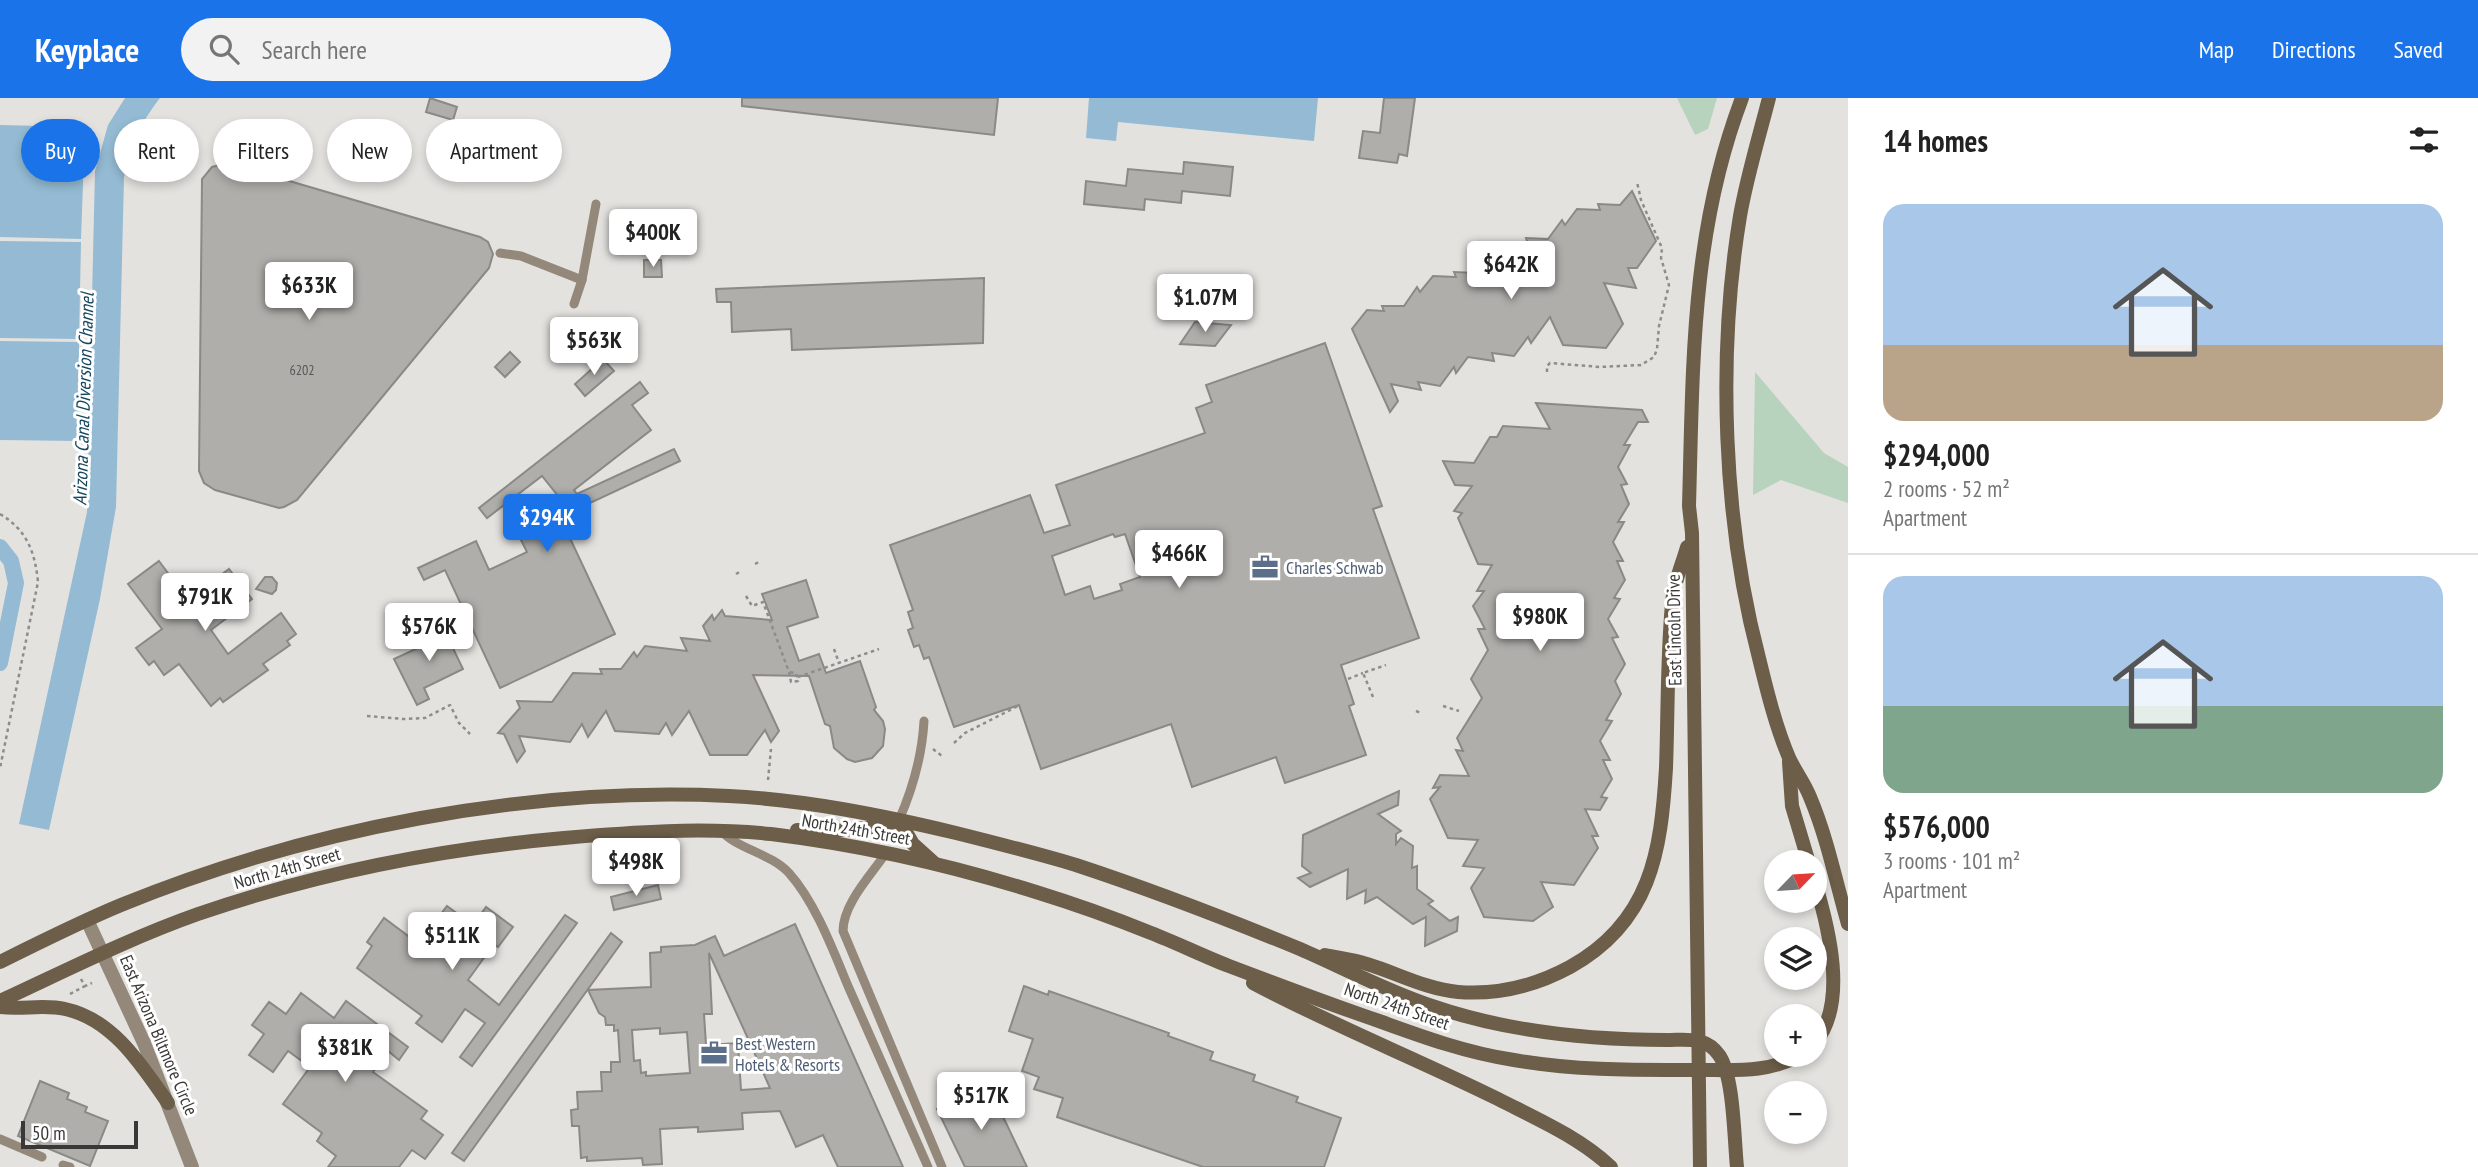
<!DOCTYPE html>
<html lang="en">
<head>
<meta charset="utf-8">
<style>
  :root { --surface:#fff; --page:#f2f2f2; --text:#222; --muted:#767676; --line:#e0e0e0; --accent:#1a73e8 }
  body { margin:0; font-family:"PT Sans Narrow",sans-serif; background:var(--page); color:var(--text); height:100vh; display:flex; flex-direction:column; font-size:26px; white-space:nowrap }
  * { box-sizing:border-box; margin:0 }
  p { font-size:23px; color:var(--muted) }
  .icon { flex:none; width:38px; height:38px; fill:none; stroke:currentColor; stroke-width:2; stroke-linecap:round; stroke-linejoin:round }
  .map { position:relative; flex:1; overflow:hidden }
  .details { display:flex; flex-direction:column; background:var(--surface); width:630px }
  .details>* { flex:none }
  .banner { position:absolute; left:21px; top:21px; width:665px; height:63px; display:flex; gap:14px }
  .needle { width:46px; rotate:65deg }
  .tools { position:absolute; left:1764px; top:752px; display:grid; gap:14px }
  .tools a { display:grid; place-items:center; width:63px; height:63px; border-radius:50%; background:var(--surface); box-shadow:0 4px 10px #0003; font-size:35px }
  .scale { position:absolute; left:21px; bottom:18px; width:117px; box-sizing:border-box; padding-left:7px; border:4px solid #393837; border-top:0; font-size:19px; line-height:24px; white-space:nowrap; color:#393837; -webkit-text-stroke:5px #fff; paint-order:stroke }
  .price { position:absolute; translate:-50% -60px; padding:0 16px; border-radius:7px; background:#fff; color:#222; font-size:23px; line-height:46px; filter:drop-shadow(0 2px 4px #0008) }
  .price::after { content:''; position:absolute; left:50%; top:42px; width:21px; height:16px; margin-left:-10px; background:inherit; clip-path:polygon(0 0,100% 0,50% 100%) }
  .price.current { background:var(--accent); color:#fff }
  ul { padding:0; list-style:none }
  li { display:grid; align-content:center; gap:14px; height:371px; padding:0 35px }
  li+li { border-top:2px solid var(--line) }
  li span { display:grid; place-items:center; height:217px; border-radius:21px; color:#555 }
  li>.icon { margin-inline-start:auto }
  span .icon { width:126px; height:126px; fill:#fffc; stroke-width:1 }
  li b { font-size:30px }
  h2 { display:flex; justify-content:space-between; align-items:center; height:84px; padding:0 35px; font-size:30px }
  .chip { padding:0 24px; border-radius:32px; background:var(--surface); box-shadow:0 4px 10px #0003; font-size:24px; line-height:63px }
  .chip.current { background:var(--accent); color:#fff }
  header { display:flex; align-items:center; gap:42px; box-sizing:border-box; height:98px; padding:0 35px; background:var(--accent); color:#fff }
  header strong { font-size:33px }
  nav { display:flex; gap:38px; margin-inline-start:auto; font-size:24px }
  .search { width:490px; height:63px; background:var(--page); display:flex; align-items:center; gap:18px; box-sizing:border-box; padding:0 24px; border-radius:38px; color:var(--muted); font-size:26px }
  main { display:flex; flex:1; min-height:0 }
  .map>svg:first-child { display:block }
</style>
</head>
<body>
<header>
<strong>Keyplace</strong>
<div class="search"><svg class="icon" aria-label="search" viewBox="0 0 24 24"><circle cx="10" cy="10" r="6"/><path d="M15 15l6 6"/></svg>Search here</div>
<nav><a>Map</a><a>Directions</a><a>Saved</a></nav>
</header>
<main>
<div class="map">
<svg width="1848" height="1069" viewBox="0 0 1848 1069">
  <rect width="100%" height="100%" fill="#e4e2df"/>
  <!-- green -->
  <g fill="#b7d2bd">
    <polygon points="1677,0 1717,0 1708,31 1695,37"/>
    <polygon points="1755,274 1824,355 1848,369 1848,405 1781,382 1753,397"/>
  </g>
  <!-- water -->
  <g fill="#94bbd3">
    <path d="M 125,0 L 160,0 C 140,26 130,47 124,79 L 116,409 L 100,501 L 49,732 L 19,726 L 87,414 L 95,73 L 108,27 Z"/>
    <polygon points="1089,0 1318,0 1314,43 1118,24 1116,43 1086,40"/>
    <polygon points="0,27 85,29 81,141 0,139"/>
    <polygon points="0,143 81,144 79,241 0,240"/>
    <polygon points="0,243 79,244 78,343 0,342"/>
  </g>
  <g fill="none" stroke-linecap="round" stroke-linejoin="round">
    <!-- canal -->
    <polyline stroke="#94bbd3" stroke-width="16" points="0,449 11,463 16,485 0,565"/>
  </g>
  <!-- building -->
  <g fill="#b0aeab" stroke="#8b8986" stroke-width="2" fill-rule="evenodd">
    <polygon points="430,0 457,9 453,22 426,14"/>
    <polygon points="742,0 998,0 994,37 742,8"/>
    <polygon points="1384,0 1415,0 1407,58 1399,56 1397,65 1359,60 1363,33 1380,35"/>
    <polygon points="379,52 402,59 397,74 375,67"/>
    <polygon points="1184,64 1233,69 1230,98 1182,93 1181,105 1145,101 1144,112 1084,106 1086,83 1126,88 1128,71 1183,76"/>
    <polygon points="228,65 480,139 488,144 493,156 489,170 297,402 284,409 279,410 215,392 204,385 199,373 202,81 212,69"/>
    <polygon points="1632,93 1656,143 1637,170 1628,170 1636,190 1604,185 1623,226 1606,250 1563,247 1550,219 1531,245 1528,239 1514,258 1492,255 1494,263 1468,259 1456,275 1454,269 1440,288 1418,284 1421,292 1391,286 1398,303 1390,314 1352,231 1367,212 1384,213 1382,208 1404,208 1417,189 1420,194 1433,178 1456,179 1454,174 1477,175 1490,157 1493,162 1506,145 1528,146 1526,140 1548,141 1562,122 1565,127 1577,111 1600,112 1598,106 1620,107"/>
    <polygon points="644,162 661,162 662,179 644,179"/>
    <polygon points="984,180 983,245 792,252 791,231 732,234 731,204 717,204 716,191"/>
    <polygon points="1195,224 1231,227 1215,248 1180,246"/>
    <path d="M 1325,245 L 1382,408 L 1373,411 L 1419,540 L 1341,567 L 1354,606 L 1349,608 L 1366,657 L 1285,685 L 1276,659 L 1192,689 L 1171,626 L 1041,671 L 1019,607 L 954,629 L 929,559 L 924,561 L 919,547 L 914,549 L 908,532 L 913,530 L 908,514 L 913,512 L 890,447 L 1030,397 L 1044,435 L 1070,427 L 1056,387 L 1205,335 L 1196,310 L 1212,304 L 1206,287 ZM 1113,436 L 1115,439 L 1125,436 L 1140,479 L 1120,486 L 1122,492 L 1094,501 L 1090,488 L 1065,497 L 1052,458 Z"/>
    <polygon points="510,254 520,264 505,279 495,269"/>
    <polygon points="603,261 614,273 585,298 575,286"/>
    <polygon points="640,284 648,295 632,307 651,332 574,392 577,396 674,351 680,363 560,419 615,536 500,590 445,472 424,482 418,470 476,443 489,472 527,454 513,426 562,403 542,378 487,420 479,410"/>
    <polygon points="1536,305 1642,312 1648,324 1638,324 1624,347 1630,347 1618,369 1627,386 1621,387 1629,406 1618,424 1624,424 1613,444 1623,463 1617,463 1625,482 1614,500 1620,501 1608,521 1618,539 1612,540 1625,566 1615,583 1621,596 1606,622 1612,623 1600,643 1610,662 1603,662 1612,681 1601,699 1607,700 1600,712 1585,711 1598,738 1592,738 1598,750 1574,787 1541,784 1553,809 1533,823 1484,819 1471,790 1484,770 1463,768 1478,742 1448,740 1430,701 1440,689 1433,690 1440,677 1469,678 1456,652 1463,653 1457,640 1482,600 1471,581 1488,552 1478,531 1485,531 1473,508 1484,493 1477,493 1492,467 1478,466 1458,420 1462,415 1454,413 1472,388 1455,387 1443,363 1474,365 1490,339 1497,339 1503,328 1550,331"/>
    <polygon points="159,463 188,502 229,471 252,501 211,532 228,556 281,515 296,536 287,543 290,547 263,566 268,572 223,604 220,600 211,608 179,566 164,577 154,563 149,567 136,550 162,531 128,486"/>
    <polygon points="265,479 272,479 277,485 276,492 272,496 256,491"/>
    <polygon points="806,482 818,519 787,529 799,563 819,556 826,575 860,563 876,609 874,612 883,623 885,631 883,648 872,660 855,664 847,661 834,650 830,628 825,626 809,578 753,577 779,633 771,644 765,632 747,657 710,657 689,613 672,637 666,625 659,636 615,633 606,613 588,639 582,626 570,644 519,638 525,653 517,664 504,636 498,635 520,610 517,603 552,604 573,575 602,576 600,571 621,571 634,554 637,559 645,548 687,553 681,540 710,543 703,528 712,517 714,522 722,512 725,518 772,522 762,496"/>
    <polygon points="438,519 463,571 424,590 429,601 417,607 394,561 435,542 426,525"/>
    <polygon points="1399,693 1398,707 1378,716 1401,733 1396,736 1396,746 1401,740 1413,748 1412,770 1417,768 1417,791 1433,803 1428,806 1450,823 1458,819 1457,833 1425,848 1426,819 1413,826 1377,799 1365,805 1366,792 1347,801 1348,771 1310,789 1298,780 1311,775 1302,768 1303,737"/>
    <polygon points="658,787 661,801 614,812 611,799"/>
    <polygon points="447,808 473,827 486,809 513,829 498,849 494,846 468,882 499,907 565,817 577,825 472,968 460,959 485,925 465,911 442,944 416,925 422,918 357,870 372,848 367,844 384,820 419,846"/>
    <path d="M 795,826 L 903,1069 L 838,1069 L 823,1037 L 796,1049 L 780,1013 L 742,1015 L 743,1031 L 698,1034 L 698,1029 L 660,1031 L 662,1066 L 643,1067 L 642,1060 L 587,1063 L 587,1059 L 581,1060 L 579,1028 L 572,1028 L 571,1012 L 578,1011 L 577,994 L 602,993 L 601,974 L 611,974 L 611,964 L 620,964 L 618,932 L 614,933 L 614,927 L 606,927 L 605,919 L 599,915 L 588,892 L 651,889 L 650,855 L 661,854 L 661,849 L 695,847 L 715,838 L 724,858 ZM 709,855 L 750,945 L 770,990 L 741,992 L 738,945 L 706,947 L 704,916 L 712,916 ZM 660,930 L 660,936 L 687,934 L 690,975 L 646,978 L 646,974 L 641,975 L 640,962 L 634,963 L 632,932 Z"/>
    <polygon points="611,835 622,844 464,1063 452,1055"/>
    <polygon points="1024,888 1048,897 1049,893 1169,935 1168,938 1213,954 1210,962 1255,977 1253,983 1298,999 1296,1004 1341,1020 1324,1069 1203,1069 1057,1019 1063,1000 1034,991 1039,979 1022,973 1033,941 1009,933"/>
    <polygon points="301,895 334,920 346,903 408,949 399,962 388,953 373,974 427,1013 421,1021 443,1037 425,1061 412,1052 399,1069 328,1069 336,1058 317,1043 322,1035 283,1006 310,969 288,953 273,974 249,957 264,936 252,927 269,904 286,916"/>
    <polygon points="40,983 69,995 67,1001 87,1009 85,1014 108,1023 90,1068 18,1038"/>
    <polygon points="988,987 1027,1069 965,1069 937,1011"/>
  </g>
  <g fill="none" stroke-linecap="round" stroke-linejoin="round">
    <!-- path -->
    <g stroke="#8e8d8b" stroke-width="2.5" stroke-dasharray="3.5 3.5" stroke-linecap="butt">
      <polyline points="1547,274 1547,268 1550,265 1600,269 1641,267 1654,259 1657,251 1659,228 1669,187 1661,160 1662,150 1641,102 1637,84"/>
      <path d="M 0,416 C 27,432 35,454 38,484 L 0,670"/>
      <polyline points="755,466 761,463"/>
      <polyline points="736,476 741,473"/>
      <polyline points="746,498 752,508 763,504 789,574 791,584 798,583 796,575 789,574"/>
      <polyline points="834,551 839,565"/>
      <polyline points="798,579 879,551"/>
      <polyline points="1348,581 1363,575"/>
      <polyline points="1373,599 1363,575 1386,567"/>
      <polyline points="1443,608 1459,613"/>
      <polyline points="1416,613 1421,615"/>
      <polyline points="367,618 403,621 425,620 450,607 459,625 470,636"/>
      <polyline points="954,645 965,635 1018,608"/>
      <polyline points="933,651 942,658"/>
      <polyline points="768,682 771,651"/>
      <polyline points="81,881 85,888 92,885"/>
      <polyline points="70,896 85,888"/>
    </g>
    <!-- lane -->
    <g stroke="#93887a" stroke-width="9">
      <polyline points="500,155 521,158 582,182"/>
      <polyline points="574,206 582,182 596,106"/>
      <path d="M 899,722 C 913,690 922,659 924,623"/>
      <path d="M 721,733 C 740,752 770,755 789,775 C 815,804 833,852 848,888 C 875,948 901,1009 928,1069"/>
      <path d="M 886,755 C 871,777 843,806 843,833 L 942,1069"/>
      <polyline points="0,1041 42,1059"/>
      <polyline points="63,1067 70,1069"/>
    </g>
    <!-- street -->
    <polyline stroke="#93887a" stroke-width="14" points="87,822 144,945 192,1069"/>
    <!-- secondary -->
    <g stroke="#6c5e49" stroke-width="14">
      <path d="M 1769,0 C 1759,39 1747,78 1740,118 C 1717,257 1723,424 1759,560 C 1767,593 1776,630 1790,662 C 1796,674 1805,686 1810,699 C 1827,739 1836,784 1848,826"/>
      <polyline points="1789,664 1792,708 1809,765"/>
      <polyline points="899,722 913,746 933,764"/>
      <path d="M 797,732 C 831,734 861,733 894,724"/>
      <path d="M 1815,784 C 1829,831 1848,905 1815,945"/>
      <path d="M 1325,857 C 1339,860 1353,861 1367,866 C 1397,875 1426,891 1458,894 C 1497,897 1535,888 1570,869 C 1651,824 1661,754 1666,670 C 1668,615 1667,560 1672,506 C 1673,487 1682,467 1687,449"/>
      <path d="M 0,864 C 40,844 80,824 121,807 C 307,731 529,688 729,698 C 806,702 881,717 956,735 C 996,745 1036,755 1076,767 C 1152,792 1227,821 1300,851 C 1344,870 1386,893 1432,908 C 1508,934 1587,942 1667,942 C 1687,942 1706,938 1719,957 C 1734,978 1734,1041 1737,1069"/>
      <path d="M 1253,885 C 1332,927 1417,961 1498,1001 C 1537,1021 1579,1039 1611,1069"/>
      <path d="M 0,903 C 65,873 130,840 198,816 C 317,775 439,751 564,740 C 632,734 702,729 771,736 C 861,747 950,767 1036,794 C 1075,806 1114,820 1151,835 C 1177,845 1203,858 1229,868 C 1279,887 1329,906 1379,923 C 1423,939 1467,955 1514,962 C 1576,973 1638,972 1701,972 C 1738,972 1767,975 1801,957"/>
      <path d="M 0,909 C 21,912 44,906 65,911 C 113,921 142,968 168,1005"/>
      <path d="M 1700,1069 L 1692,435 L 1689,408 C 1693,267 1691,134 1742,0"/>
    </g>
  </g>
  <!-- icons -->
  <defs>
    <g id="office-bare" transform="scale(2.1)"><path d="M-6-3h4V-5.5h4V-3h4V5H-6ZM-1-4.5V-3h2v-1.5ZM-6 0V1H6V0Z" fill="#5c6f8a" stroke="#fff" stroke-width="2.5" paint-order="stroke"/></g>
  </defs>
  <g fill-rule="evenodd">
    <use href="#office-bare" x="1265" y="469"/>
    <use href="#office-bare" x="714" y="955"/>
  </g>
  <g text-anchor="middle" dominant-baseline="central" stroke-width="6" stroke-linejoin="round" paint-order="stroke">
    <!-- number labels -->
    <g font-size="14" fill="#575654">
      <text x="302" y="272">6202</text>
    </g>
    <!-- service labels -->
    <g font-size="18" fill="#4e5e75" stroke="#fff" text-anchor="start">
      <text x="1286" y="469">Charles Schwab</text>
      <text x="735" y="945">Best Western<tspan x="735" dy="21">Hotels &amp; Resorts</tspan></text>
    </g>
    <!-- street labels -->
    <g font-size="18" fill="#393837" stroke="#fff">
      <text transform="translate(1674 532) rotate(-91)">East Lincoln Drive</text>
      <text transform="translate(856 731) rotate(10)">North 24th Street</text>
      <text transform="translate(287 770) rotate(-16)">North 24th Street</text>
      <text transform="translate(1397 908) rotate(19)">North 24th Street</text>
      <text transform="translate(159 937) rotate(67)">East Arizona Biltmore Circle</text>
    </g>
    <!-- water labels -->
    <g font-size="19" font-style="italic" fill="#15465f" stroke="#fff">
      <text transform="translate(83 301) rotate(-88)">Arizona Canal Diversion Channel</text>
    </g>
  </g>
</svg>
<div class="tools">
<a><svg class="needle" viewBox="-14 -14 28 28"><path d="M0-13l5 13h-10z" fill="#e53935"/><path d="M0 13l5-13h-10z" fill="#767676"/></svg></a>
<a><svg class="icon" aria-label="layers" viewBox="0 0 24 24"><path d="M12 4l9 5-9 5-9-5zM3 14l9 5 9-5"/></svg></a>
<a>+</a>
<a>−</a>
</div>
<div class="scale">50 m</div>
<b class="price" style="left:653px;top:171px">$400K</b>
<b class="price" style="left:1511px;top:203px">$642K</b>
<b class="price" style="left:309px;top:224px">$633K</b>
<b class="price" style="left:1205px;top:236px">$1.07M</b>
<b class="price" style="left:594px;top:279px">$563K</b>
<b class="price current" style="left:547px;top:456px">$294K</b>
<b class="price" style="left:1179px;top:492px">$466K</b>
<b class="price" style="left:205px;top:535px">$791K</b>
<b class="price" style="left:1540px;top:555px">$980K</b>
<b class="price" style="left:429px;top:565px">$576K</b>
<b class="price" style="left:636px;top:800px">$498K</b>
<b class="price" style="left:452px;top:874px">$511K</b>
<b class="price" style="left:345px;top:986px">$381K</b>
<b class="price" style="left:981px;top:1034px">$517K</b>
<div class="banner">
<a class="chip current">Buy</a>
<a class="chip">Rent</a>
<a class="chip">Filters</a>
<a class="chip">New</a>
<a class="chip">Apartment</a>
</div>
</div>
<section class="details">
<h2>14 homes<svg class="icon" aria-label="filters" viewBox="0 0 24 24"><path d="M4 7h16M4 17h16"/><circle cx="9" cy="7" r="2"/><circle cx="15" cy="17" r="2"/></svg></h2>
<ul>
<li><span style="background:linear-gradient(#a9c7e8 65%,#b9a48a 0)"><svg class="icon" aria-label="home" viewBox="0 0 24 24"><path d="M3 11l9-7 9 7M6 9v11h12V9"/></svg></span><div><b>$294,000</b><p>2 rooms · 52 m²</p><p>Apartment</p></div></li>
<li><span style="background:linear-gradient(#a9c7e8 60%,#7fa58c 0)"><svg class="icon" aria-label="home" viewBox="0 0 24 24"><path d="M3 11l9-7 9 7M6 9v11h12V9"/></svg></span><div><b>$576,000</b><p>3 rooms · 101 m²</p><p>Apartment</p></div></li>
</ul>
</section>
</main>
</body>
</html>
